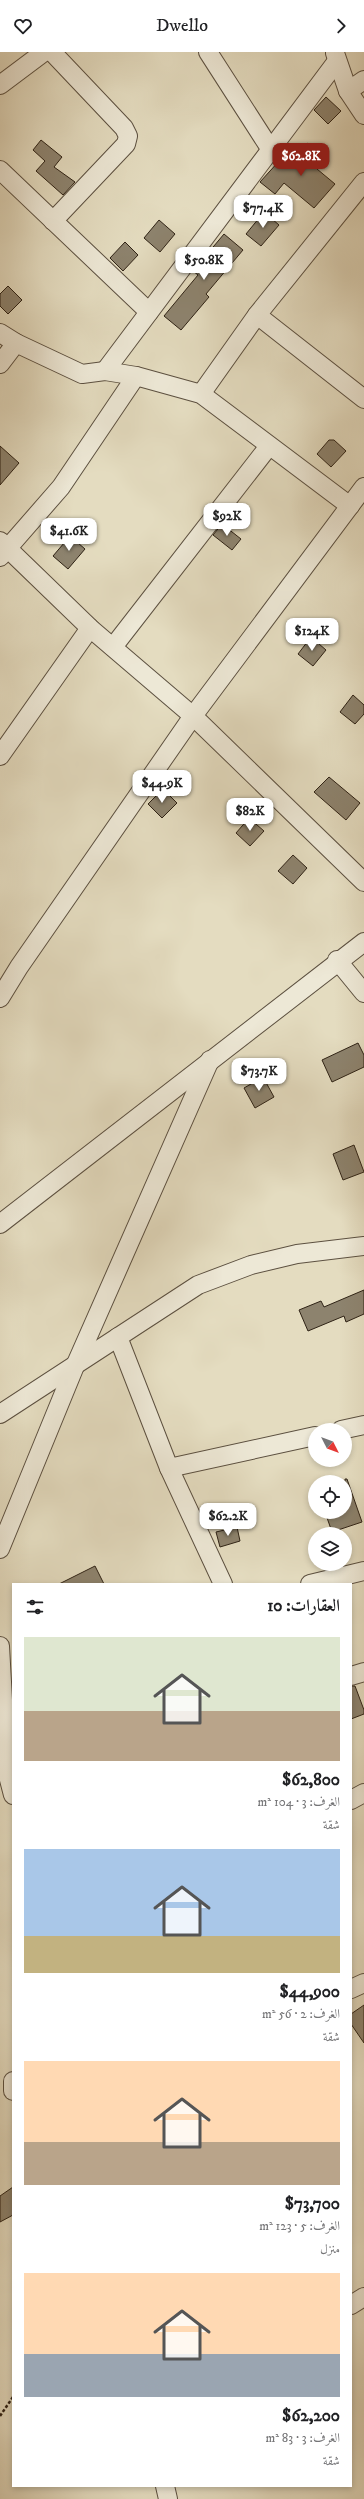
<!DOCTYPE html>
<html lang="ar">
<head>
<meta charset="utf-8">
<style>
  :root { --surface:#fff; --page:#f2f2f2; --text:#202124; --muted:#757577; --accent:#8f2418 }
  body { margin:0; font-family:"IM FELL DW Pica",Amiri,serif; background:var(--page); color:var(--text); direction:rtl; height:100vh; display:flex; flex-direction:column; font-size:15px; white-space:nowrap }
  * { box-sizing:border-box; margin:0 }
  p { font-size:13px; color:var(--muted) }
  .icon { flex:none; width:22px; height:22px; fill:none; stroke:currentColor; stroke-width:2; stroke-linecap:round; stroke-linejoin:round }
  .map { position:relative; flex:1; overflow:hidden; direction:ltr }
  .details { position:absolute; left:12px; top:1531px; width:340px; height:904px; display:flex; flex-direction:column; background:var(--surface); border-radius:0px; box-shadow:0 2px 6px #0003; direction:rtl }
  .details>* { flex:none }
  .needle { width:26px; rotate:132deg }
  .fabs { position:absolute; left:308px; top:1371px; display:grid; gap:8px }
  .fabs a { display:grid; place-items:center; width:44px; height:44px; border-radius:50%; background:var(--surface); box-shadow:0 2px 6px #0003; font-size:20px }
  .price { position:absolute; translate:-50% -34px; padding:0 9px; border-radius:8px; background:#fff; color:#222; font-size:13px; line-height:26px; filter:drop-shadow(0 1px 2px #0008) }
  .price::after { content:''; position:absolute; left:50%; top:24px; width:12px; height:9px; margin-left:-6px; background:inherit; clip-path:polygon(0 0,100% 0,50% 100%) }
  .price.selected { background:var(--accent); color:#fff }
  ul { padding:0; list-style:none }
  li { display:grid; align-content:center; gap:8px; height:212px; padding:0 12px }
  li span { display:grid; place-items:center; height:124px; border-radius:0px; color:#555 }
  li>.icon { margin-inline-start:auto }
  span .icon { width:72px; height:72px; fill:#fffc; stroke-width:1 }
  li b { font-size:17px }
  h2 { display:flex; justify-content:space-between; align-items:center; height:48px; padding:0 12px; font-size:17px }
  header { display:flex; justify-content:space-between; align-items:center; height:52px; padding:0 12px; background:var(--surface); font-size:18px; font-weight:600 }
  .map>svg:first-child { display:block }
</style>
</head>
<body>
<header><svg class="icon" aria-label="forward" viewBox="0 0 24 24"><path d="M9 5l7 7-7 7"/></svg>Dwello<svg class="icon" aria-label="heart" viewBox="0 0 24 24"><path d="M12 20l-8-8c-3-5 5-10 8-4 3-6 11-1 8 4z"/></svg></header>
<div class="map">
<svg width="364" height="2447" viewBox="0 0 364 2447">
  <rect width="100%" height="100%" fill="#e4dcc0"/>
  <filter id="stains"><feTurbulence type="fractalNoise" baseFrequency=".005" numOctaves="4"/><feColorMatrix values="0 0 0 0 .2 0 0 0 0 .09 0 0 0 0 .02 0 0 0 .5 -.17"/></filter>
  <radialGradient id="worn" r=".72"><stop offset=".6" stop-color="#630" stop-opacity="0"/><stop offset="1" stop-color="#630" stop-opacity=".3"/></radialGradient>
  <!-- building -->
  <g fill="#8d836e" stroke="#2e2215">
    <polygon points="326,45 341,59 328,72 314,58"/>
    <polygon points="41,88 62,105 54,115 75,130 63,143 36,119 45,109 33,98"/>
    <polygon points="307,91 326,106 317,117 335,132 314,156 284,131 275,142 260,130 280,108 288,115"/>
    <polygon points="264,160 279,173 261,194 246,182"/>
    <polygon points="159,168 175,182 160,200 144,186"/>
    <polygon points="224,182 243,198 206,242 209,245 181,278 164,264 198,223 193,219"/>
    <polygon points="125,190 138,203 123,219 110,206"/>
    <polygon points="8,234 22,248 8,262 0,254 0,242"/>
    <polygon points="329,388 334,388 346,399 331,415 317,402"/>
    <polygon points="0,394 19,411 0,433"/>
    <polygon points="222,472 241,487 232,498 213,483"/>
    <polygon points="70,484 85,497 68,517 53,504"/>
    <polygon points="311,585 326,598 313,614 298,602"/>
    <polygon points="353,643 364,653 364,662 355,672 340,660"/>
    <polygon points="329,725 360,751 346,768 314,740"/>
    <polygon points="163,737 177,751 162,766 148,752"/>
    <polygon points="249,766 264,779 250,794 236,781"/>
    <polygon points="293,803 307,816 293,832 278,819"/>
    <polygon points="358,991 364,1003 364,1015 332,1030 322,1008"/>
    <polygon points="263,1025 274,1045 255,1056 244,1036"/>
    <polygon points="354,1093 364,1120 343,1128 333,1102"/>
    <polygon points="364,1238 364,1262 346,1270 344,1264 308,1279 299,1258 321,1249 324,1255"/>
    <polygon points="345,1427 347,1427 362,1470 332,1480 325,1460 345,1460"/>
    <polygon points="237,1475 240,1489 220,1495 216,1480"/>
    <polygon points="95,1514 104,1532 59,1532"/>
    <polygon points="351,1634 355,1634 364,1658 364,1662 351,1667"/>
    <polygon points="364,1953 364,1991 351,1972 351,1962"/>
    <polygon points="13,2135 13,2163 0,2170 0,2144"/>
  </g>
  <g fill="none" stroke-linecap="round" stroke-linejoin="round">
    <!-- minor casing -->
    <g stroke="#5c5040" stroke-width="20">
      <g id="minor">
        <polyline points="52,0 124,76 128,84 126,92 53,169"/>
        <polyline points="208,0 271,98"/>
        <polyline points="335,1 348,39 364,63"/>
        <polyline points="0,33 44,0"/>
        <polyline points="348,39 364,28"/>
        <polyline points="0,118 149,260"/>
        <polyline points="257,263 364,347"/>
        <polyline points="0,281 16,291 82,322 105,319 136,324 201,342 350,454"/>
        <polyline points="0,312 16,291"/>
        <polyline points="105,319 337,9"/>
        <polyline points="201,342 257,263 364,130"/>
        <polyline points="0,489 90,576 193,664 364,830"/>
        <polyline points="0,505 61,435 136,324"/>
        <polyline points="113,595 269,394"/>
        <polyline points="0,704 90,576"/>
        <polyline points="337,908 364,941"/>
        <polyline points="0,946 19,915 193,664 364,435"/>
        <polyline points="0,1172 364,890"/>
        <polyline points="118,1285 169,1416 223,1532"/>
        <polyline points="0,1362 198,1233 251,1213 297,1202 364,1194"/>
        <polyline points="341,1378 364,1373"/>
        <polyline points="169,1416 315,1384"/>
        <polyline points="0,1497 75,1314 210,1008"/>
        <polyline points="310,1532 364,1519"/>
        <polyline points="0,1594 7,1720 13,1743"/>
        <polyline points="351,1624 364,1620"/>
        <polyline points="351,1748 364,1741"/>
        <polyline points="351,1937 364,1931"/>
        <polyline points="13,2029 13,2039"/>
        <polyline points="351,2253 364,2245"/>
        <polyline points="165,2434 168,2447"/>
      </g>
    </g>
    <!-- path -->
    <polyline stroke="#2e2215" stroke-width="2.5" stroke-dasharray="3 2" stroke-linecap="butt" points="0,2364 13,2345"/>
    <!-- minor -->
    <use href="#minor" stroke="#ede8d6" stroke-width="18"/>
  </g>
  <rect width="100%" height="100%" filter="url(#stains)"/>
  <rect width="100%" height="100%" fill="url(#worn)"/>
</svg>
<div class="fabs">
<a><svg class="needle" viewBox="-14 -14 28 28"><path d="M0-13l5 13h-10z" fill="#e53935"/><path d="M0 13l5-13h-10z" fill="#757577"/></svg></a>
<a><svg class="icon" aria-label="locate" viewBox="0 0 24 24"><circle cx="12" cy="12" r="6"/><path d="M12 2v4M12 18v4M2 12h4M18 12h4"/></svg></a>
<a><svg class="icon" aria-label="layers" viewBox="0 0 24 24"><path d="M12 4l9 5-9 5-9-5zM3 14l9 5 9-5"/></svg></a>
</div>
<b class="price selected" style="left:301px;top:125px">$62.8K</b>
<b class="price" style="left:263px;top:177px">$77.4K</b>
<b class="price" style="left:204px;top:229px">$50.8K</b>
<b class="price" style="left:227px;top:485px">$92K</b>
<b class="price" style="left:69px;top:500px">$41.6K</b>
<b class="price" style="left:312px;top:600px">$124K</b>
<b class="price" style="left:162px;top:752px">$44.9K</b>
<b class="price" style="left:250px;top:780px">$82K</b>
<b class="price" style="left:259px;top:1040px">$73.7K</b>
<b class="price" style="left:228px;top:1485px">$62.2K</b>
<section class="details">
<h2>العقارات: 10<svg class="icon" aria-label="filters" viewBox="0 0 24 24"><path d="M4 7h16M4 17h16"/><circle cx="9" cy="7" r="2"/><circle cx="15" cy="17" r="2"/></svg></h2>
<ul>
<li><span style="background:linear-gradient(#dfe7d0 60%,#b9a48a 0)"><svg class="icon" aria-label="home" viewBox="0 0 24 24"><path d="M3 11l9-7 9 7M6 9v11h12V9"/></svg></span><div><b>$62,800</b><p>الغرف: 3 · 104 m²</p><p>شقة</p></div></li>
<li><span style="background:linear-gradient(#a9c7e8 70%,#c2b280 0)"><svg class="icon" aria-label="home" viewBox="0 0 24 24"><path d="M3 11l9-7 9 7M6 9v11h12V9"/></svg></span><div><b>$44,900</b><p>الغرف: 2 · 56 m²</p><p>شقة</p></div></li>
<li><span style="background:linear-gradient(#ffd9b3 65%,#b9a48a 0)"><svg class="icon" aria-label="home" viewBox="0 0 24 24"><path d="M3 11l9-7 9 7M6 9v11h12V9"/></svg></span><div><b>$73,700</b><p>الغرف: 5 · 123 m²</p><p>منزل</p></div></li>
<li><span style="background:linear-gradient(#ffd9b3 65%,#9aa5b1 0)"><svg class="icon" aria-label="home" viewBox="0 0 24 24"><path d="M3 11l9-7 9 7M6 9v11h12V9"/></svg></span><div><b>$62,200</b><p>الغرف: 3 · 83 m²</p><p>شقة</p></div></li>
</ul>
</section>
</div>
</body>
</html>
